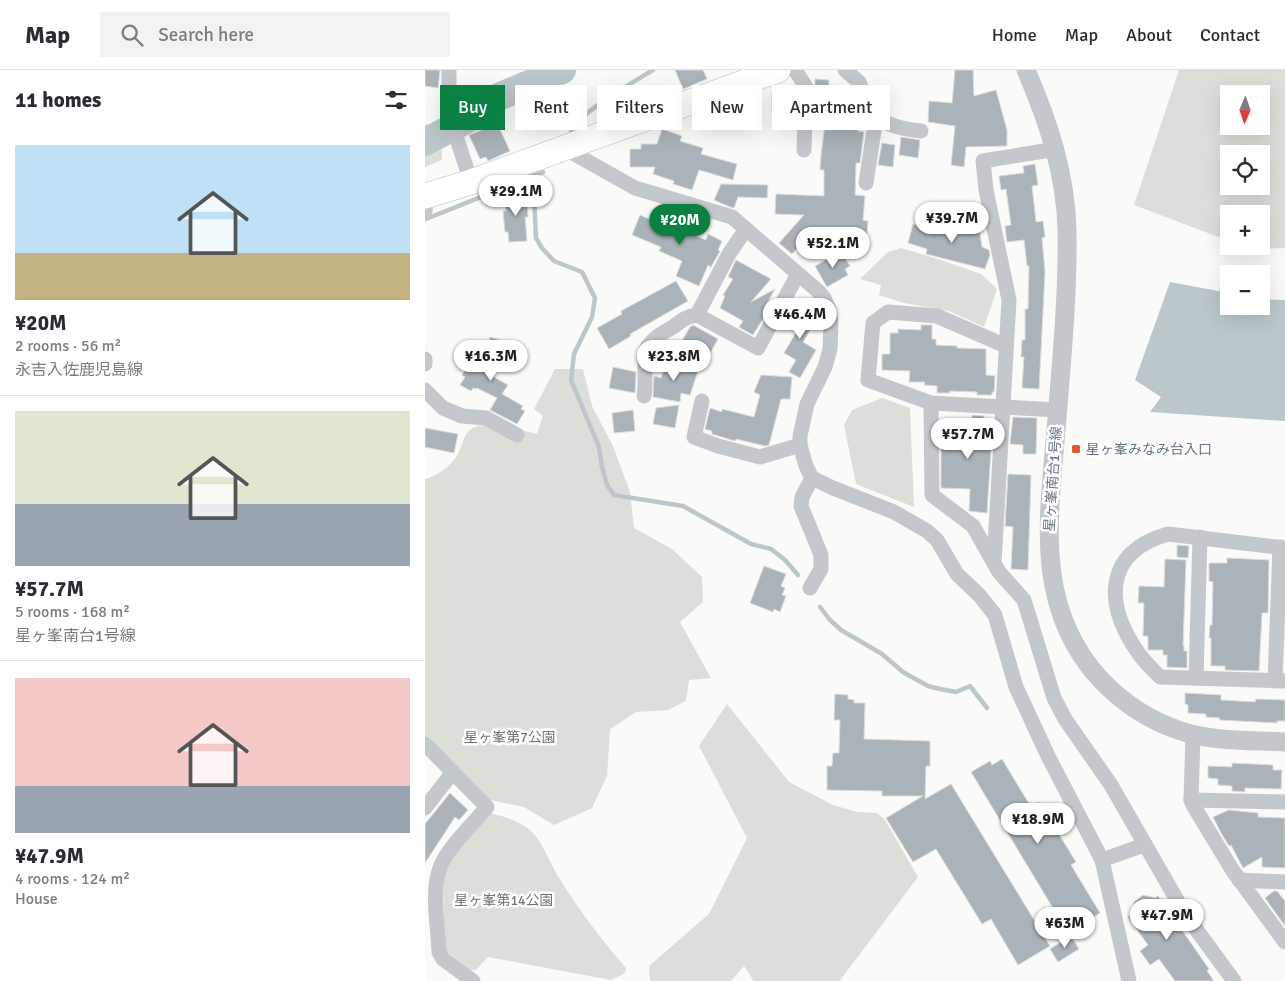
<!DOCTYPE html>
<html lang="en">
<head>
<meta charset="utf-8">
<style>
  :root { --surface:#fff; --page:#f2f2f3; --text:#2b2b33; --muted:#7c7c81; --line:#e1e1e2; --accent:#0b8043 }
  body { margin:0; font-family:Signika,"Noto Sans JP",sans-serif; background:var(--page); color:var(--text); height:100vh; display:flex; flex-direction:column; font-size:19px; white-space:nowrap }
  * { box-sizing:border-box; margin:0 }
  p { font-size:16px; color:var(--muted) }
  .icon { flex:none; width:28px; height:28px; fill:none; stroke:currentColor; stroke-width:2; stroke-linecap:round; stroke-linejoin:round }
  .map { position:relative; flex:1; overflow:hidden }
  .sheet { display:flex; flex-direction:column; background:var(--surface); width:425px }
  .sheet>* { flex:none }
  .hud { position:absolute; left:15px; top:15px; width:475px; height:45px; display:flex; gap:10px }
  .needle { width:32px; rotate:182deg }
  .fabs { position:absolute; left:795px; top:15px; display:grid; gap:10px }
  .fabs a { display:grid; place-items:center; width:50px; height:50px; border-radius:0px; background:var(--surface); box-shadow:0 5px 20px #0002; font-size:25px }
  .price { position:absolute; translate:-50% -42px; padding:0 11px; border-radius:18px; background:#fff; color:#222; font-size:16px; line-height:32px; filter:drop-shadow(0 1px 2px #0008) }
  .price::after { content:''; position:absolute; left:50%; top:30px; width:15px; height:11px; margin-left:-8px; background:inherit; clip-path:polygon(0 0,100% 0,50% 100%) }
  .price.active { background:var(--accent); color:#fff }
  ul { padding:0; list-style:none }
  li { display:grid; align-content:center; gap:10px; height:265px; padding:0 15px }
  li+li { border-top:1px solid var(--line) }
  li span { display:grid; place-items:center; height:155px; border-radius:0px; color:#555 }
  li>.icon { margin-inline-start:auto }
  span .icon { width:90px; height:90px; fill:#fffc; stroke-width:1 }
  li b { font-size:21px }
  h2 { display:flex; justify-content:space-between; align-items:center; height:60px; padding:0 15px; font-size:21px }
  .tag { padding:0 18px; border-radius:0px; background:var(--surface); box-shadow:0 5px 20px #0002; font-size:18px; line-height:45px }
  .tag.active { background:var(--accent); color:#fff }
  header { display:flex; align-items:center; gap:30px; box-sizing:border-box; height:70px; padding:0 25px; background:var(--surface); border-bottom:1px solid var(--line) }
  header strong { font-size:24px }
  nav { display:flex; gap:28px; margin-inline-start:auto; font-size:18px }
  .search { width:350px; height:45px; background:var(--page); display:flex; align-items:center; gap:12px; box-sizing:border-box; padding:0 18px; border-radius:0px; color:var(--muted); font-size:19px }
  main { display:flex; flex:1; min-height:0 }
  .map>svg:first-child { display:block }
</style>
</head>
<body>
<header>
<strong>Map</strong>
<div class="search"><svg class="icon" aria-label="search" viewBox="0 0 24 24"><circle cx="10" cy="10" r="6"/><path d="M15 15l6 6"/></svg>Search here</div>
<nav><a>Home</a><a>Map</a><a>About</a><a>Contact</a></nav>
</header>
<main>
<section class="sheet">
<h2>11 homes<svg class="icon" aria-label="filters" viewBox="0 0 24 24"><path d="M4 7h16M4 17h16"/><circle cx="9" cy="7" r="2"/><circle cx="15" cy="17" r="2"/></svg></h2>
<ul>
<li><span style="background:linear-gradient(#bfe0f5 70%,#c2b280 0)"><svg class="icon" aria-label="home" viewBox="0 0 24 24"><path d="M3 11l9-7 9 7M6 9v11h12V9"/></svg></span><div><b>¥20M</b><p>2 rooms · 56 m²</p><p>永吉入佐鹿児島線</p></div></li>
<li><span style="background:linear-gradient(#dfe7d0 60%,#9aa5b1 0)"><svg class="icon" aria-label="home" viewBox="0 0 24 24"><path d="M3 11l9-7 9 7M6 9v11h12V9"/></svg></span><div><b>¥57.7M</b><p>5 rooms · 168 m²</p><p>星ヶ峯南台1号線</p></div></li>
<li><span style="background:linear-gradient(#f6c9c9 70%,#9aa5b1 0)"><svg class="icon" aria-label="home" viewBox="0 0 24 24"><path d="M3 11l9-7 9 7M6 9v11h12V9"/></svg></span><div><b>¥47.9M</b><p>4 rooms · 124 m²</p><p>House</p></div></li>
</ul>
</section>
<div class="map">
<svg width="860" height="911" viewBox="0 0 860 911">
  <rect width="100%" height="100%" fill="#fafaf8"/>
  <!-- green -->
  <g fill="#dadfd7" fill-rule="evenodd">
    <path d="M 754,0 L 860,0 L 860,178 L 827,179 L 819,176 L 836,176 L 836,144 L 804,144 L 804,171 L 709,135 ZM 804,24 L 836,24 L 836,56 L 804,56 ZM 804,84 L 836,84 L 836,116 L 804,116 Z"/>
    <polygon points="7,54 16,64 17,90 0,97 0,55"/>
    <polygon points="476,178 513,189 556,204 572,219 559,257 524,241 479,233 454,225 456,215 435,209 463,182"/>
    <path d="M 130,299 L 158,299 L 167,336 L 188,376 L 205,422 L 209,458 L 247,479 L 277,507 L 278,532 L 255,552 L 286,608 L 264,610 L 261,631 L 243,640 L 211,642 L 185,659 L 182,706 L 167,738 L 129,755 L 99,737 L 65,730 L 0,666 L 0,409 C 10,407 23,398 29,390 C 39,379 36,360 53,356 C 68,353 97,361 112,364 L 118,346 L 109,339 Z"/>
    <polygon points="457,328 485,338 489,437 431,414 419,355 427,340"/>
    <polygon points="302,634 364,712 408,735 432,742 452,743 460,750 493,807 416,909 416,911 329,911 319,896 306,911 225,911 224,896 284,844 322,768 274,676"/>
    <path d="M 64,743 C 79,746 98,752 109,764 C 117,773 127,796 134,808 C 154,840 176,869 201,898 L 200,903 L 186,910 L 63,887 L 51,900 L 45,900 L 21,881 C 20,860 15,818 22,800 C 30,780 51,760 64,743 Z"/>
  </g>
  <!-- water -->
  <polygon fill="#bbc7cb" points="745,212 804,223 804,236 836,236 836,229 860,230 860,351 725,342 736,327 710,310"/>
  <g fill="none" stroke-linecap="round" stroke-linejoin="round">
    <!-- stream -->
    <g stroke="#bbc7cb" stroke-width="4.5">
      <path d="M 146,67 C 146,65 146,60 147,59 C 156,42 210,11 228,0"/>
      <polyline points="105,107 109,127 111,168 117,178 129,191 157,202 170,228 167,247 149,284 146,310 174,377 177,397 182,415 189,425 258,436 326,474 346,479 360,490 373,505"/>
      <polyline points="1,149 118,102"/>
      <polyline points="395,537 405,550 416,560 457,584 478,602 503,616 515,619 531,622 545,616 562,638"/>
    </g>
    <!-- river -->
    <polyline stroke="#bbc7cb" stroke-width="28" points="0,72 45,48 64,31 137,0"/>
  </g>
  <!-- building -->
  <g fill="#aab3b9" stroke="#dcdcda">
    <polygon points="0,0 15,0 13,18 0,16"/>
    <polygon points="250,0 278,0 282,9 258,19"/>
    <polygon points="530,0 548,0 549,26 571,20 582,60 582,76 541,77 539,97 526,95 530,56 503,52 504,31 527,33"/>
    <polygon points="390,9 404,10 403,35 418,30 428,56 434,57 433,61 439,62 435,93 431,93 430,125 440,126 438,150 443,151 442,164 426,162 425,168 384,165 367,184 354,173 379,145 350,144 351,124 399,126 399,100 395,100 396,85 400,53 389,53"/>
    <polygon points="203,20 212,32 199,41 190,29"/>
    <polygon points="358,21 371,21 371,46 369,46 369,41 347,40 347,23 358,24"/>
    <polygon points="71,51 85,81 63,91 61,87 55,89 44,65 61,58 60,56"/>
    <polygon points="237,59 257,66 255,71 278,78 276,84 312,94 308,110 274,100 267,120 248,114 249,111 228,104 230,97 205,97 205,79 216,79 216,74 232,74"/>
    <polygon points="476,67 495,70 493,88 474,85"/>
    <polygon points="457,73 470,75 468,97 453,95"/>
    <polygon points="610,94 613,115 607,116 611,152 618,151 620,167 617,168 620,202 614,319 597,318 599,287 596,287 597,270 600,270 600,239 603,239 604,196 602,196 599,170 582,172 580,156 586,155 581,119 576,120 574,106 599,103 598,96"/>
    <polygon points="296,114 343,115 342,128 313,127 309,138 305,137 289,130"/>
    <polygon points="98,123 99,133 102,133 103,147 100,147 102,171 84,172 83,162 80,162 78,141 81,141 79,125"/>
    <polygon points="246,139 257,142 251,158 281,170 283,164 297,171 293,180 295,181 286,197 283,195 274,216 251,206 257,191 234,181 236,177 207,165 215,145 239,156"/>
    <polygon points="488,154 507,159 508,155 525,159 547,155 548,159 554,158 557,177 564,180 565,185 560,199 501,184 502,179 483,173"/>
    <polygon points="416,181 425,196 420,199 423,205 402,217 390,196"/>
    <polygon points="311,190 346,209 326,232 350,219 341,235 345,237 328,265 314,257 318,251 295,238 300,226 298,225 308,209 303,207"/>
    <polygon points="251,211 263,231 205,264 206,266 184,279 172,258 197,244 196,241"/>
    <polygon points="368,236 382,244 384,241 393,247 378,272 391,280 375,308 364,302 371,290 359,283 372,261 358,253"/>
    <polygon points="268,255 293,269 284,285 257,271 265,257"/>
    <polygon points="496,255 507,255 507,269 511,269 511,275 532,276 532,278 561,279 561,305 570,306 569,322 567,322 567,325 552,325 552,322 525,321 525,323 512,323 512,316 499,315 500,312 484,312 485,301 457,300 457,284 465,284 465,263 473,263 473,259 496,260"/>
    <polygon points="65,267 78,271 75,281 62,303 83,315 77,324 98,336 96,339 100,341 92,354 65,340 72,328 52,318 51,319 48,318 46,321 35,315 40,307 37,305 49,283 59,289"/>
    <polygon points="242,291 273,301 265,325 256,323 255,332 228,327 229,306 236,308"/>
    <polygon points="188,297 211,302 210,323 184,318"/>
    <polygon points="336,305 367,307 365,329 356,329 344,375 340,376 311,369 310,371 287,364 287,361 280,359 285,338 297,342 297,339 329,347 335,325 329,322"/>
    <polygon points="254,335 250,358 228,354 231,338"/>
    <polygon points="208,340 210,361 189,363 187,343"/>
    <polygon points="547,345 559,346 559,349 568,349 562,443 544,441 545,419 516,418 516,355 544,355 544,349 547,349"/>
    <polygon points="588,347 612,348 611,384 598,384 598,375 585,374"/>
    <polygon points="0,358 33,364 29,383 0,377"/>
    <polygon points="583,404 606,405 603,500 586,499 588,457 580,456"/>
    <polygon points="752,475 764,476 763,488 752,487"/>
    <polygon points="802,488 844,490 843,543 837,543 834,601 800,600 800,596 786,596 786,568 784,568 785,555 787,555 788,512 784,511 784,493 802,493"/>
    <polygon points="740,489 761,490 758,576 759,576 759,581 762,581 762,598 742,597 742,585 738,585 738,580 723,580 723,566 718,566 719,533 713,533 714,516 739,517"/>
    <polygon points="339,496 361,504 356,516 360,518 357,525 361,526 355,542 349,539 348,542 325,533"/>
    <polygon points="760,623 796,625 796,630 830,632 831,629 860,630 860,651 852,651 852,653 794,650 795,648 781,647 781,644 763,643 763,635 760,634"/>
    <polygon points="410,624 423,625 423,629 429,630 429,633 440,633 439,669 505,671 505,696 501,696 500,729 526,714 625,876 593,895 566,849 557,854 511,779 488,792 461,748 498,726 457,726 457,721 402,720 402,696 407,696 408,683 414,683 415,650 409,650"/>
    <polygon points="577,689 606,737 614,732 651,792 646,795 675,843 643,863 546,702 565,691 567,695"/>
    <polygon points="807,693 848,695 848,700 857,700 856,719 820,718 820,722 807,721 807,716 793,715 793,709 783,708 783,696 807,697"/>
    <polygon points="25,723 43,740 34,750 30,747 0,793 0,754"/>
    <polygon points="804,740 833,743 833,747 860,748 860,798 837,797 837,787 818,798 806,775 804,776 795,761 788,747"/>
    <polygon points="849,821 852,821 860,831 860,856 840,828"/>
    <polygon points="718,825 730,828 733,826 784,899 782,901 789,911 750,911 734,889 725,895 715,881 723,875 703,847 708,844 709,832"/>
    <polygon points="646,866 654,879 633,892 625,879"/>
  </g>
  <g fill="none" stroke-linecap="round" stroke-linejoin="round">
    <!-- primary casing -->
    <g stroke="#b5babe" stroke-width="26">
      <polyline id="primary" points="0,126 46,112 353,0"/>
    </g>
    <!-- minor -->
    <g stroke="#c3c8cc" stroke-width="15">
      <polyline points="24,0 24,34 32,69 46,112"/>
      <polyline points="370,0 381,17 379,80"/>
      <polyline points="420,0 434,12 450,54 441,113"/>
      <path d="M 448,45 C 463,56 478,59 496,61"/>
      <polyline points="139,78 210,118 307,147 393,221 399,228 404,240 406,252 405,279 400,297 382,334 375,366 375,375 381,396 387,408 408,418 469,442 502,461 512,470 532,504 555,526 570,545 591,617 623,686 677,790 704,911"/>
      <polyline points="0,142 1,126"/>
      <polyline points="321,159 304,184 272,245 333,278 373,204"/>
      <polyline points="581,276 512,246 463,242 448,253 443,310 506,333 633,340"/>
      <polyline points="0,289 0,294"/>
      <polyline points="0,320 18,338 37,346 61,348 92,365"/>
      <path d="M 219,326 C 222,313 217,284 223,276 C 230,267 239,262 248,257 C 256,251 262,246 272,245"/>
      <polyline points="277,331 269,367 293,376 335,387 375,375"/>
      <polyline points="506,333 507,425 548,456 574,502 599,530 629,628 640,649 686,715 760,844 809,911"/>
      <path d="M 860,478 L 743,464 C 677,483 680,536 714,584 C 720,592 728,600 735,607 L 860,611"/>
      <polyline points="569,493 584,230 561,120 558,91 631,79"/>
      <polyline points="385,518 396,499 396,485 376,436 377,427 387,408"/>
      <polyline points="771,608 775,467"/>
      <polyline points="850,611 855,477"/>
      <polyline points="768,665 766,730 768,735 808,801 860,872"/>
      <path d="M 0,674 L 62,737 C 49,753 21,779 15,798 C 6,821 13,857 14,882 L 18,889 L 48,911"/>
      <polyline points="766,730 860,732"/>
      <polyline points="0,738 28,702"/>
      <polyline points="677,790 719,775"/>
      <polyline points="814,810 860,812"/>
    </g>
    <!-- tertiary -->
    <path stroke="#c3c8cc" stroke-width="19" d="M 601,0 C 623,51 641,104 642,161 C 643,223 637,286 632,348 C 625,441 606,535 676,610 C 697,632 724,650 753,660 C 786,672 824,670 860,672"/>
    <!-- primary -->
    <use href="#primary" stroke="#fff" stroke-width="25"/>
  </g>
  <!-- markers -->
  <rect fill="#e4572e" stroke="#fff" stroke-width="2" x="646" y="374" width="10" height="10" rx="2.5"/>
  <g text-anchor="middle" dominant-baseline="central" stroke-width="5" stroke-linejoin="round" paint-order="stroke">
    <!-- poi labels -->
    <g font-size="14" fill="#657683" stroke="#fff" text-anchor="start">
      <text x="661" y="379">星ヶ峯みなみ台入口</text>
    </g>
    <!-- street labels -->
    <g font-size="14" fill="#657683" stroke="#fff">
      <text transform="translate(628 409) rotate(-86)">星ヶ峯南台1号線</text>
    </g>
    <!-- park labels -->
    <g font-size="14" fill="#687a64" stroke="#fff">
      <text x="85" y="667">星ヶ峯第7公園</text>
      <text x="79" y="830">星ヶ峯第14公園</text>
    </g>
  </g>
</svg>
<div class="fabs">
<a><svg class="needle" viewBox="-14 -14 28 28"><path d="M0-13l5 13h-10z" fill="#e53935"/><path d="M0 13l5-13h-10z" fill="#7c7c81"/></svg></a>
<a><svg class="icon" aria-label="locate" viewBox="0 0 24 24"><circle cx="12" cy="12" r="6"/><path d="M12 2v4M12 18v4M2 12h4M18 12h4"/></svg></a>
<a>+</a>
<a>−</a>
</div>
<b class="price" style="left:91px;top:147px">¥29.1M</b>
<b class="price" style="left:527px;top:174px">¥39.7M</b>
<b class="price active" style="left:255px;top:176px">¥20M</b>
<b class="price" style="left:408px;top:199px">¥52.1M</b>
<b class="price" style="left:375px;top:270px">¥46.4M</b>
<b class="price" style="left:66px;top:312px">¥16.3M</b>
<b class="price" style="left:249px;top:312px">¥23.8M</b>
<b class="price" style="left:543px;top:390px">¥57.7M</b>
<b class="price" style="left:613px;top:775px">¥18.9M</b>
<b class="price" style="left:742px;top:871px">¥47.9M</b>
<b class="price" style="left:640px;top:879px">¥63M</b>
<div class="hud">
<a class="tag active">Buy</a>
<a class="tag">Rent</a>
<a class="tag">Filters</a>
<a class="tag">New</a>
<a class="tag">Apartment</a>
</div>
</div>
</main>
</body>
</html>
